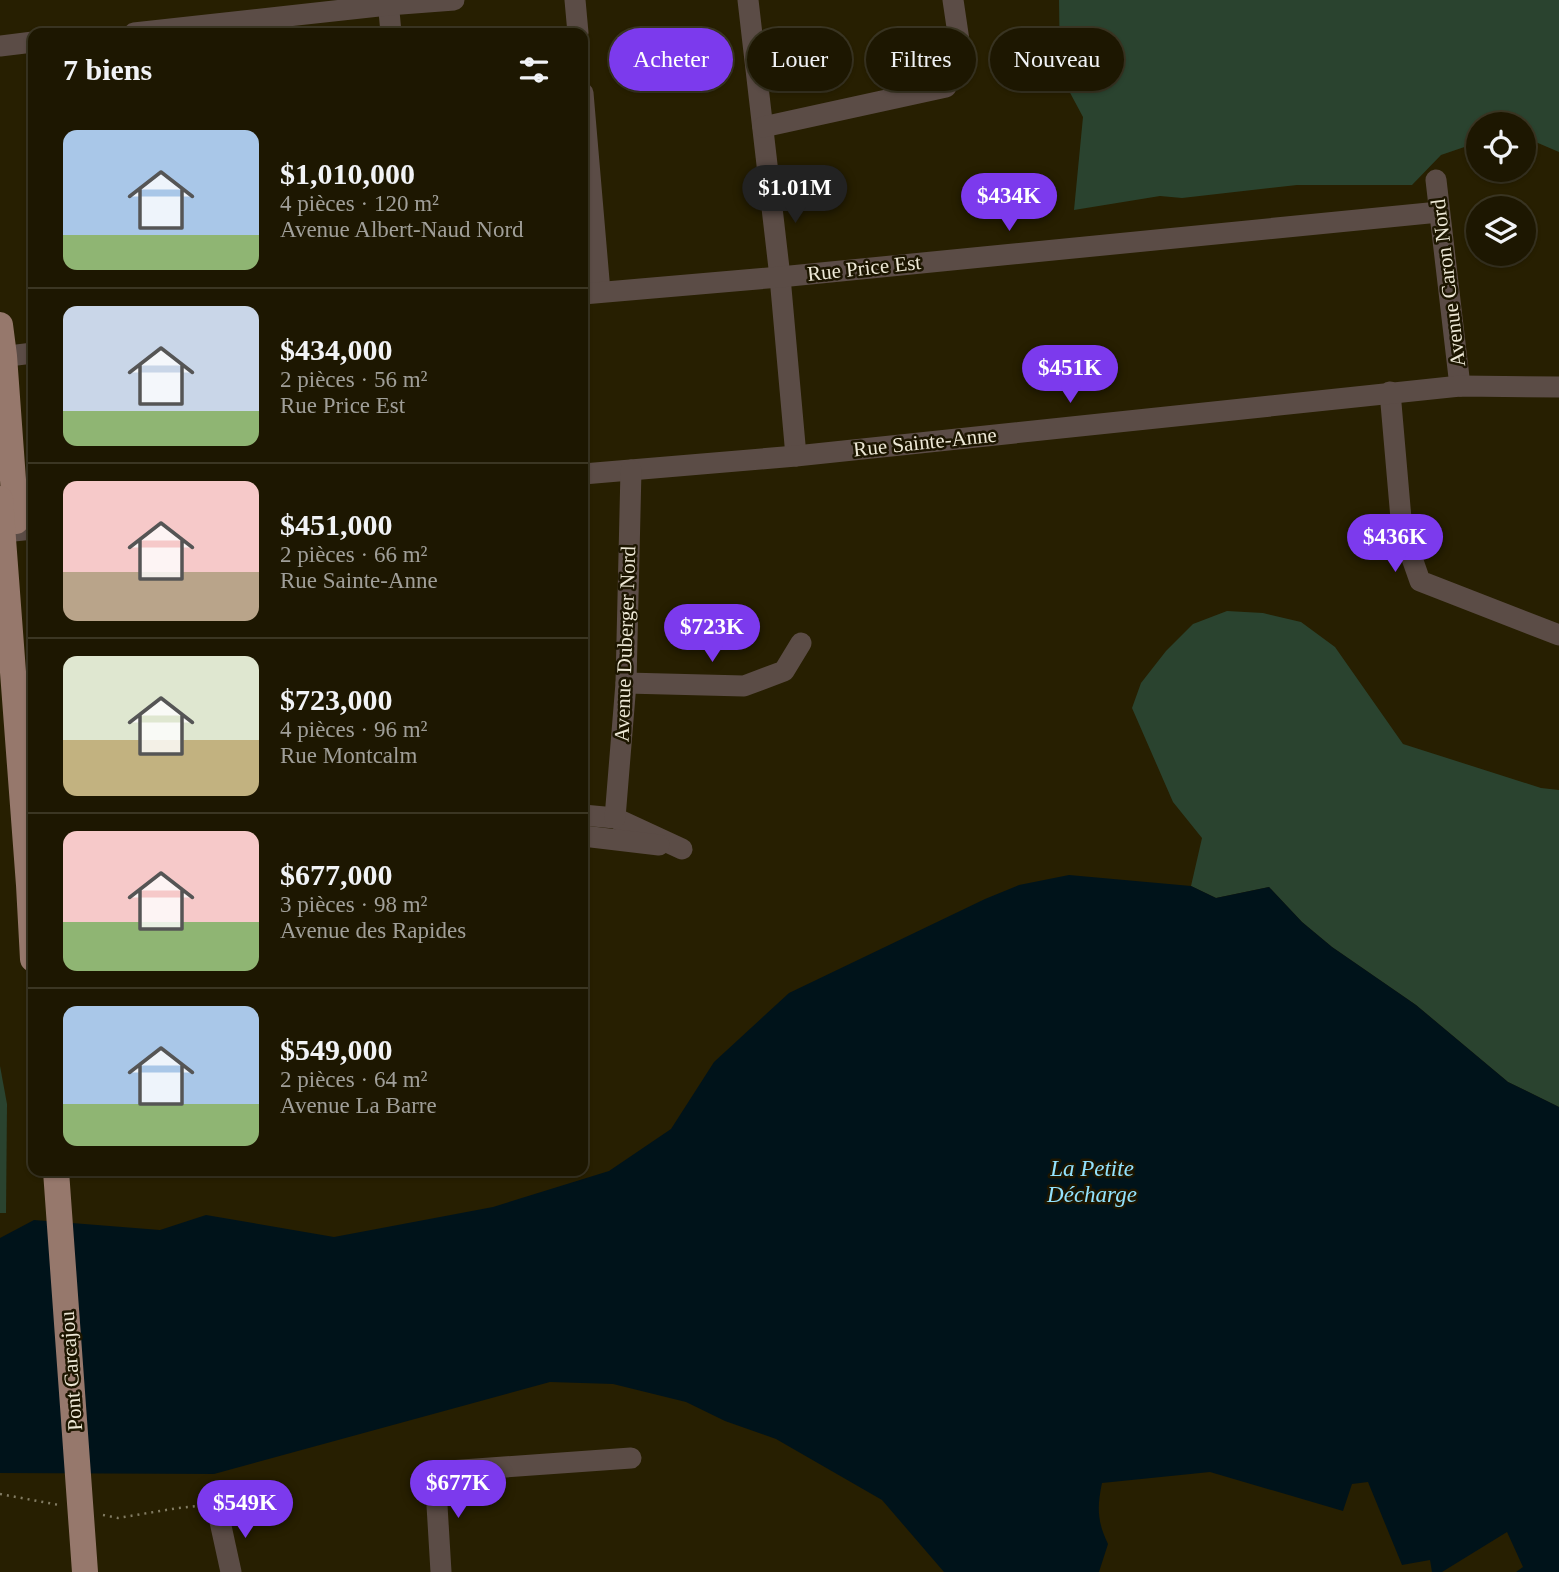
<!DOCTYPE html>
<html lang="fr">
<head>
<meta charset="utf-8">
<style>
  :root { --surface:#1d1701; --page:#2a2410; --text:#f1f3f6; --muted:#a09f99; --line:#3b3623; --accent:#7c3aed }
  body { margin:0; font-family:"Times New Roman",serif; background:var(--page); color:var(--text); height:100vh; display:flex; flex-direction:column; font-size:26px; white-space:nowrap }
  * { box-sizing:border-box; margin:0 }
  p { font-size:23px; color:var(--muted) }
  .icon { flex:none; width:38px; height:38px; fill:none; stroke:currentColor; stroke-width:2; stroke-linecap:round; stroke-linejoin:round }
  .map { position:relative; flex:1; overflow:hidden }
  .sheet { position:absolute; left:28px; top:28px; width:560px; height:1148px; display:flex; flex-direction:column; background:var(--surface); border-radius:14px; box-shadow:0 2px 5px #0004,0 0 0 2px var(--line) }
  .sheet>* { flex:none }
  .banner { position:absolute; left:609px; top:28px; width:665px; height:63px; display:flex; gap:14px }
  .buttons { position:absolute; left:1466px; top:112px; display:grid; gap:14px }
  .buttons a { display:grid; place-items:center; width:70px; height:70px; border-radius:50%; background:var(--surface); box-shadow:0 2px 5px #0004,0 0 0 2px var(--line); font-size:35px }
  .price { position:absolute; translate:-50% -60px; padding:0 16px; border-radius:24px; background:var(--accent); color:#fff; font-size:23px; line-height:46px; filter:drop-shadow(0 2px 4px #0008) }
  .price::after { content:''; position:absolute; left:50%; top:42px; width:21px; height:16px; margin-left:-10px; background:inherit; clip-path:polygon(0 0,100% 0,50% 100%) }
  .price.on { background:#222; color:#fff }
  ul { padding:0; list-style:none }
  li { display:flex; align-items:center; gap:21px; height:175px; padding:0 35px }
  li+li { border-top:2px solid var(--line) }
  li span { display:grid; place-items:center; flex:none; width:196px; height:140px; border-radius:14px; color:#555 }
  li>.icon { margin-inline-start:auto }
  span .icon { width:84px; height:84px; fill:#fffc; stroke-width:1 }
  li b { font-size:30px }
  h2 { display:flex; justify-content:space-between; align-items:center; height:84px; padding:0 35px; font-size:30px }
  .tag { padding:0 24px; border-radius:32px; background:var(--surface); box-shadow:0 2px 5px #0004,0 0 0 2px var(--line); font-size:24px; line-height:63px }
  .tag.on { background:var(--accent); color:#fff }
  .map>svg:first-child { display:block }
</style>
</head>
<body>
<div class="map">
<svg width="1559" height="1572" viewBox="0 0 1559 1572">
  <rect width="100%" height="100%" fill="#271f01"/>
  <!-- green -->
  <g fill="#2a432f">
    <polygon points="1059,0 1559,0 1559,152 1524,137 1524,124 1479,124 1479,142 1441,155 1412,185 1297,185 1182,198 1160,196 1074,210 1083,117 1060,74"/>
    <polygon points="1227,611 1263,613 1301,622 1335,647 1403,744 1541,788 1559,790 1559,1107 1508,1082 1416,1005 1332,947 1302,922 1269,887 1216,898 1191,886 1202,838 1173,802 1132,708 1141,683 1166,651 1193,624"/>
    <polygon points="0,1066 7,1104 6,1213 0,1213"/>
  </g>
  <!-- water -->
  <path fill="#00131a" d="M 1069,875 L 1191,886 L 1216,898 L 1269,887 L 1302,922 L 1332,947 L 1416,1005 L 1508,1082 L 1559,1107 L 1559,1572 L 1516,1572 L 1523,1567 L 1507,1532 L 1442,1572 L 1432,1572 L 1430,1560 L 1402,1565 L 1368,1482 L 1352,1484 L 1343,1511 L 1210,1472 L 1102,1483 C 1097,1507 1097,1521 1108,1544 L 1099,1572 L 944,1572 L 882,1500 L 776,1439 L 725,1421 L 686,1402 L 613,1384 L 550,1382 L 214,1474 L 0,1473 L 0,1238 L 34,1220 L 160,1230 L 206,1215 L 334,1237 L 493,1207 L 609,1171 L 671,1129 L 714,1062 L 789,993 L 985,899 L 1019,885 Z"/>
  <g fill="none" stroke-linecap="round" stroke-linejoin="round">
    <!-- path -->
    <g stroke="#827c63" stroke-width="2.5" stroke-dasharray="2 5" stroke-linecap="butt">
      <polyline points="0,1494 59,1505"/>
      <polyline points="103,1515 118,1518 178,1508 207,1505"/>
    </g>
    <!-- minor -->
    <g stroke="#5b4c46" stroke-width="21">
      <polyline points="388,0 391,33"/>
      <polyline points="575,0 578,33"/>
      <polyline points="748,0 780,277 796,456"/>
      <polyline points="134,33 388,5 454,0"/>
      <polyline points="0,46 33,42"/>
      <polyline points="583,93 600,292"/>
      <polyline points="763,127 946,87 961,54 953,0"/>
      <polyline points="1436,180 1460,386"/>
      <polyline points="583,294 780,277 1439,212"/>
      <polyline points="0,357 33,353"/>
      <polyline points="1390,392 1402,530 1420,581 1559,635"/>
      <polyline points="583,474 796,456 1460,386 1559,387"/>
      <polyline points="4,532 33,529"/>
      <polyline points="626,683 744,686 784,671 801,643"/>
      <polyline points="583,815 615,818 682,849"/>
      <polyline points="615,818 626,683 631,470"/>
      <polyline points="583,836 659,845"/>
      <polyline points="219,1517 231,1572"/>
      <polyline points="441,1572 435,1472 631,1458"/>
    </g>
    <!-- major -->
    <g stroke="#96786c" stroke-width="26">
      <polyline points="0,325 4,356 16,521"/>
      <polyline points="0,499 29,885 33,959"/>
    </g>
    <!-- major-bridge -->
    <polyline stroke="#96786c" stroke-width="26" points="56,1171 85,1572"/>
  </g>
  <g text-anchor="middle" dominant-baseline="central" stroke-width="5" stroke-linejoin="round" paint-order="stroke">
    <!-- street labels -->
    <g font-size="21" fill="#ede8d6" stroke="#1d1600">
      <text transform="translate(864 268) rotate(-6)">Rue Price Est</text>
      <text transform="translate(1448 283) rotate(-97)">Avenue Caron Nord</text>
      <text transform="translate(925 442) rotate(-6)">Rue Sainte-Anne</text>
      <text transform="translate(625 644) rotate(-88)">Avenue Duberger Nord</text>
      <text transform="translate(71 1371) rotate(-94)">Pont Carcajou</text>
    </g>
    <!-- water labels -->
    <g font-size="23" font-style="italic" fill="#93e3fe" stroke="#1d1600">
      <text x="1092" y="1168">La Petite<tspan x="1092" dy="26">Décharge</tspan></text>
    </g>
  </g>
</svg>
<div class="buttons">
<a><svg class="icon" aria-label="locate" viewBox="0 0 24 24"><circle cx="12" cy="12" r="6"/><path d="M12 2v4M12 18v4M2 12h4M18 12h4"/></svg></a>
<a><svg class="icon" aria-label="layers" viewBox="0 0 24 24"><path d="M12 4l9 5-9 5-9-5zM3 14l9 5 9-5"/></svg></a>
</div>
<b class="price on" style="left:795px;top:225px">$1.01M</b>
<b class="price" style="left:1009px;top:233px">$434K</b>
<b class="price" style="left:1070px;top:405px">$451K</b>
<b class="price" style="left:1395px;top:574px">$436K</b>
<b class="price" style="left:712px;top:664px">$723K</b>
<b class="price" style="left:458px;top:1520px">$677K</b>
<b class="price" style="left:245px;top:1540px">$549K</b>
<div class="banner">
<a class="tag on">Acheter</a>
<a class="tag">Louer</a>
<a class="tag">Filtres</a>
<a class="tag">Nouveau</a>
</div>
<section class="sheet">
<h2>7 biens<svg class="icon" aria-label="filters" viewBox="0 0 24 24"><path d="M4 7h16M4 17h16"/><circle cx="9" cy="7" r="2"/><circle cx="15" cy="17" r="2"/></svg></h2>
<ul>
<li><span style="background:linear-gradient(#a9c7e8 75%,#8fb573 0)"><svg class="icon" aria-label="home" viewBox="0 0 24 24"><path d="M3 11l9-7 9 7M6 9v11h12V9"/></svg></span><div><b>$1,010,000</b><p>4 pièces · 120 m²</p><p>Avenue Albert-Naud Nord</p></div></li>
<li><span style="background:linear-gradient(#c9d6e8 75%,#8fb573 0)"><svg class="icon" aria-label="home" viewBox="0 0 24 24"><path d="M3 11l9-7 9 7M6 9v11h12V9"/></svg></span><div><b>$434,000</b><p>2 pièces · 56 m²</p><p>Rue Price Est</p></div></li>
<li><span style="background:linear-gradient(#f6c9c9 65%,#b9a48a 0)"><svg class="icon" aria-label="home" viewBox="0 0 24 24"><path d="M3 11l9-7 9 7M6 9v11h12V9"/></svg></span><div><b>$451,000</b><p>2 pièces · 66 m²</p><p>Rue Sainte-Anne</p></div></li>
<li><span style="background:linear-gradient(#dfe7d0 60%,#c2b280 0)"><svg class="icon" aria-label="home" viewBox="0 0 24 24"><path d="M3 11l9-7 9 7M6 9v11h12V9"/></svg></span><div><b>$723,000</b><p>4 pièces · 96 m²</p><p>Rue Montcalm</p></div></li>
<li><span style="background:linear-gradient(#f6c9c9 65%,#8fb573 0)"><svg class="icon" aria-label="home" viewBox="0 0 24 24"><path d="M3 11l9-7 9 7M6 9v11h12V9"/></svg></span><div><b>$677,000</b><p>3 pièces · 98 m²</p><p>Avenue des Rapides</p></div></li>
<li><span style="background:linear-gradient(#a9c7e8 70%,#8fb573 0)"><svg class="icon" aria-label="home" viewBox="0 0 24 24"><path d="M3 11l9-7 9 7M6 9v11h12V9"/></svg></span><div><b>$549,000</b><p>2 pièces · 64 m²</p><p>Avenue La Barre</p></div></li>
</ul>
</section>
</div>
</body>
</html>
